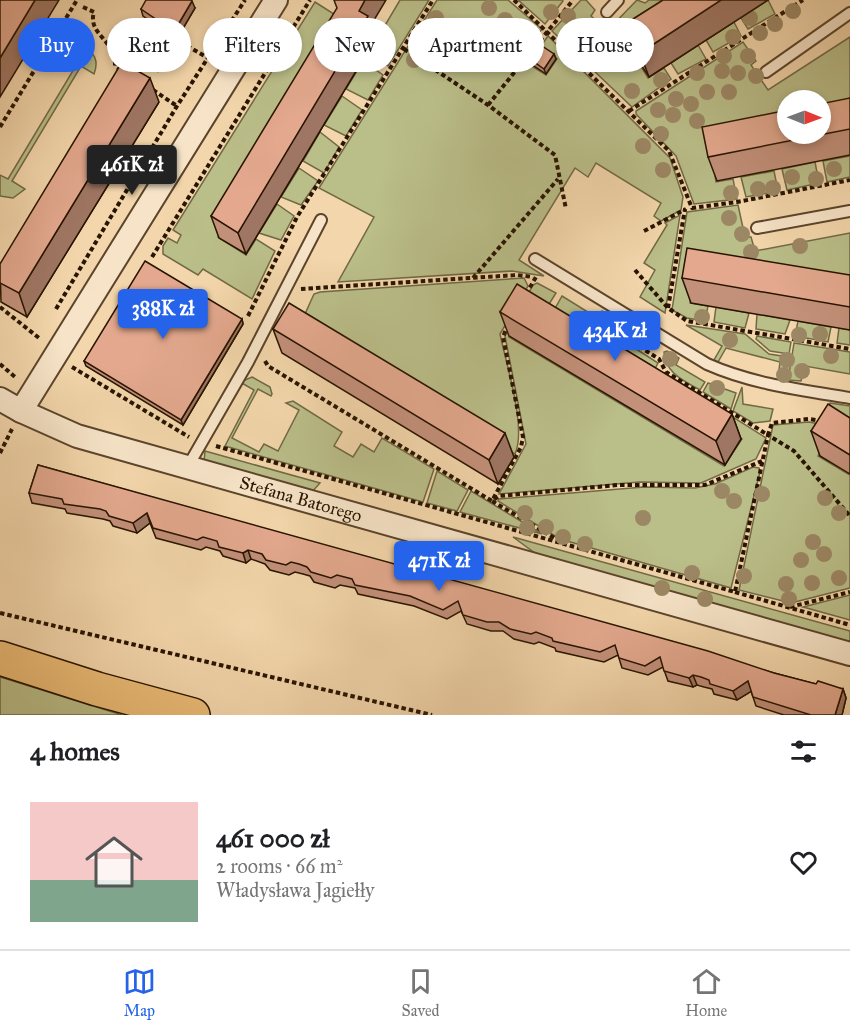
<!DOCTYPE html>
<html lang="en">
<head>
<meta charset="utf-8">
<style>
  :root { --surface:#fff; --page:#f2f2f2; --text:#202124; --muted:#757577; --line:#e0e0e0; --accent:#2563eb }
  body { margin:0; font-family:"IM FELL Great Primer",serif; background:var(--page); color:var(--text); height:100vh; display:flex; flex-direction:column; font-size:22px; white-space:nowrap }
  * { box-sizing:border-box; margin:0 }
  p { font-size:20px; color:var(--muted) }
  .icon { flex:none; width:33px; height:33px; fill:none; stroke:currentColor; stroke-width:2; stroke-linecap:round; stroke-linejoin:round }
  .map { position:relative; height:715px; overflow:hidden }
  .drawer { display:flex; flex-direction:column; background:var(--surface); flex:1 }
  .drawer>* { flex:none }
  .hud { position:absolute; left:18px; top:18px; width:814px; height:54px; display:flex; gap:12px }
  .needle { width:39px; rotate:91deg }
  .buttons { position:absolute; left:777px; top:90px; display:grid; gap:12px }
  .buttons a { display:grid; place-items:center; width:54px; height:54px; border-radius:50%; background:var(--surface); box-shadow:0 3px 9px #0003; font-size:30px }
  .price { position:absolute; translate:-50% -51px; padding:0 14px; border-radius:6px; background:var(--accent); color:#fff; font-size:20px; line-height:39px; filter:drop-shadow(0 2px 3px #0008) }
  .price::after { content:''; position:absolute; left:50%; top:36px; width:18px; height:14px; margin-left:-9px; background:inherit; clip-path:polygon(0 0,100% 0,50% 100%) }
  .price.current { background:#222; color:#fff }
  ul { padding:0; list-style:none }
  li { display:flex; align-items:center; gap:18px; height:150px; padding:0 30px }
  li+li { border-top:2px solid var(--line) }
  li span { display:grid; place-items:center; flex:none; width:168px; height:120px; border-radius:0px; color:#555 }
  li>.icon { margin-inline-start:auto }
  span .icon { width:72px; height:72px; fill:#fffc; stroke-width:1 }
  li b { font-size:26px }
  h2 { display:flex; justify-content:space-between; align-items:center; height:72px; padding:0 30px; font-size:26px }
  .pill { padding:0 21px; border-radius:27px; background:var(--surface); box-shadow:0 3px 9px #0003; font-size:21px; line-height:54px }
  .pill.current { background:var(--accent); color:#fff }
  .dock { display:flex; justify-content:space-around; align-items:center; height:84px; border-top:2px solid var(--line); background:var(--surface); font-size:16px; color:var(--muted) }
  .dock a { display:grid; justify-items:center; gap:3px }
  .dock .current { color:var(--accent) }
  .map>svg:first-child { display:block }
</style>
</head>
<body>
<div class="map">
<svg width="850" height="715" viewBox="0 0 850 715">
  <rect width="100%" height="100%" fill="#f3d6ab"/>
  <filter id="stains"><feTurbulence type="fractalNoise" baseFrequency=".00333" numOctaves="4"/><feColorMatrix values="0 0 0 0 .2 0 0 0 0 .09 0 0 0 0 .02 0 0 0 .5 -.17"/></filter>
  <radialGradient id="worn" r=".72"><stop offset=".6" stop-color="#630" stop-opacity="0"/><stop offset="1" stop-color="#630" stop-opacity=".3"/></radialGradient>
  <!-- green -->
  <g fill="#babe89" stroke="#716944" stroke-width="1.5">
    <polygon points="400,0 429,0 388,66 368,54"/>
    <polygon points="437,0 508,0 542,29 519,58 546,75 557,59 540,47 548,36 670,158 683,197 681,210 661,221 654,216 661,203 596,163 588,177 575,168 519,260 544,276 512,271 338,282 374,217 319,188"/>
    <polygon points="518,0 562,0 563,1 545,24"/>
    <polygon points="581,0 586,0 595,10 591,16 607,31 637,0 645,3 649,0 708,0 631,50 648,78 664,68 671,79 632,107 552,31"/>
    <polygon points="768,0 775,14 748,29 741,18"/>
    <polygon points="315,2 348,23 218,237 246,255 256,239 275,251 252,299 203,269 198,275 163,254 163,246 168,238 177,243 181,235 173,230"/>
    <polygon points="734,22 741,36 713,52 706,40"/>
    <polygon points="850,37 850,124 821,129 820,100 788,100 788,134 711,150 716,182 733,179 737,199 694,204 676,156 636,114 636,111 743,42 756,61 751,65 768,90"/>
    <polygon points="698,45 706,59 678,74 671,63"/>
    <path d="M 82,47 C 95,52 99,61 94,74 L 81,66 L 12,181 L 25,189 L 13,198 L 0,196 L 0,175 L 8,179 L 77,64 L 65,56 L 75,48 Z"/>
    <polygon points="363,61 383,75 368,100 346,89"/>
    <polygon points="342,96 362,110 346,136 324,125"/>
    <polygon points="320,132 339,147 324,173 303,161"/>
    <polygon points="850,156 850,177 827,182 823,161"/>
    <polygon points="815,162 819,183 787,190 782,169"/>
    <polygon points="299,168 318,181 301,205 281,197"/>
    <polygon points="774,171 778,191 746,197 741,177"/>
    <polygon points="277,204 294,216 281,240 259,233"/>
    <polygon points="738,205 745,237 751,237 755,251 850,233 850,298 695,272 690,303 708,306 705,321 687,318 672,310 687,212"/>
    <polygon points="680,215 665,313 640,297 655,270 644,263 667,225 665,223"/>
    <path d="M 524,278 L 528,286 L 500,334 C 506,364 527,427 515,454 L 300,325 L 314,294 L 320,292 Z"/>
    <polygon points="537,283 556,293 541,317 525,308 509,337 724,466 742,439 726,429 733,417 766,438 756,459 701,483 639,482 499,494 526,444 505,336 533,285"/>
    <polygon points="562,296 591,314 576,339 548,321"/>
    <polygon points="716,307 749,313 745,328 714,322"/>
    <polygon points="602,311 631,329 627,337 605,324 600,314"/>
    <polygon points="757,314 790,320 785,334 756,329"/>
    <polygon points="798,321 831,327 828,342 795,336"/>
    <polygon points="594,324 624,342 612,360 583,343"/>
    <polygon points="686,325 745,334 769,354 788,357 786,372 779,370 780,362 726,348 718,362 714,360 722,346"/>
    <polygon points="839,328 850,330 850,345 837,343"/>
    <polygon points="757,336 791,342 789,354 770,351 756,339"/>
    <polygon points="794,343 850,352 850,374 805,366 801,381 788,380"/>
    <polygon points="630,345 658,363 648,382 619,365"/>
    <path d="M 667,351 L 679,358 L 676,365 L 705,382 L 700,390 C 684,381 665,373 664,352 Z"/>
    <polygon points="252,377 270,387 272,394 271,396 258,389 232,438 259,452 264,444 278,451 299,410 286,403 293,401 342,432 334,446 353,457 361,444 374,452 382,438 434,469 423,502 225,446 254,390 240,382"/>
    <polygon points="708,383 736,393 731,409 703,392"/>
    <polygon points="742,387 743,404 773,409 770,421 753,423 733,411"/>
    <polygon points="830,403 850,406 850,417 834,421 826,419"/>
    <polygon points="809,422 835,427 818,456 850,475 850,588 791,603 739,590 773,425"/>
    <polygon points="205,451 320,483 312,492 204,462"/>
    <polygon points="753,467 759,468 760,472 731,588 560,539 498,501 499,499 644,487 695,488 715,484"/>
    <polygon points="437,471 468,490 457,511 427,503"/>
    <polygon points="471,491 542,534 460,512"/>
    <polygon points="513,537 850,631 850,642 539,556"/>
    <polygon points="850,595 850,620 803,607"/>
    <polygon points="0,677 122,715 0,715"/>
  </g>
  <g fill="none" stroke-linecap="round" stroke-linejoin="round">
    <!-- lane casing -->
    <g stroke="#5b442b" stroke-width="14">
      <g id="lane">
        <polyline points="607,12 618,0"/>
        <polyline points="766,72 850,13"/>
        <polyline points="757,228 850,211"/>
        <path d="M 535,259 L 707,364 C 752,384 801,390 850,398"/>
        <polyline points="187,468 248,362 321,220"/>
      </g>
    </g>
    <!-- street casing -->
    <g stroke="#5b442b" stroke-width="26">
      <g id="street">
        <path id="s1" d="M 0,399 L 21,411 L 77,436 L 850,654"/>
        <polyline points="21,411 276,0"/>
      </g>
    </g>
    <!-- primary casing -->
    <g stroke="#281400" stroke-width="36">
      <polyline id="primary" points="0,658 97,689 193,715"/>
    </g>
    <!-- path -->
    <g stroke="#281400" stroke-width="4" stroke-dasharray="4.5 3" stroke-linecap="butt">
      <polyline points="514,0 669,151 692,208 737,202 850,180"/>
      <path d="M 83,7 L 94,12 C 87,34 116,40 115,66 L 121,70"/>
      <polyline points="174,38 208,58"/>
      <polyline points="111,46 126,38 150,35"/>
      <polyline points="404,49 488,105 555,155 566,209"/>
      <polyline points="153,90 177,106"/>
      <polyline points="488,105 573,0"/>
      <polyline points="629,111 803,0"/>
      <polyline points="0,127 77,0"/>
      <polyline points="644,231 686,209"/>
      <polyline points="152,257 310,0"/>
      <polyline points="635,270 668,308 687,321 850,349"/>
      <polyline points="473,278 558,179"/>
      <polyline points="301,289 517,275 533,277"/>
      <polyline points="526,294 536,277"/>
      <polyline points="0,307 39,338"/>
      <polyline points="668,308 685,209"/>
      <polyline points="56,309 177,106 245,0"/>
      <polyline points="248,316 297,217 433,0"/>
      <polyline points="598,316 600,322 659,359 666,372 768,435 772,423 809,419 822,421"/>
      <polyline points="508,324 503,337 523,437 521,447 492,501 561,542"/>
      <polyline points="265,361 268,366 492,501 499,496 618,485 705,485 762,461"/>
      <polyline points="0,364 15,377"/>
      <polyline points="72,367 189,437"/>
      <polyline points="216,446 735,592 768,435 794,451 850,516"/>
      <polyline points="0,453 12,429"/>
      <polyline points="735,592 850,625"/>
      <polyline points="790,607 850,592"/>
      <polyline points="0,613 432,715"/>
    </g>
    <!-- lane -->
    <use href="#lane" stroke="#f7e4c8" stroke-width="10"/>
    <!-- street -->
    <use href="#street" stroke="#f7e4c8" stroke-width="22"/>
    <!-- primary -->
    <use href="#primary" stroke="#eabb76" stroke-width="33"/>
  </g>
  <!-- trees -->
  <g fill="#9c8764">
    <circle cx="489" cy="8" r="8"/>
    <circle cx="793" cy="11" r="8"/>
    <circle cx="551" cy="12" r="8"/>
    <circle cx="568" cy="16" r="8"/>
    <circle cx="436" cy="18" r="8"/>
    <circle cx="750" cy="18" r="8"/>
    <circle cx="505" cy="20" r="8"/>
    <circle cx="775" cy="24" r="8"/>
    <circle cx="520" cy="32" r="8"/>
    <circle cx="760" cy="33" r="8"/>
    <circle cx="733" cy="37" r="8"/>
    <circle cx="425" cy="38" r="8"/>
    <circle cx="724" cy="56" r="8"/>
    <circle cx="748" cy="56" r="8"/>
    <circle cx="414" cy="60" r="8"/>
    <circle cx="722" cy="71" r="8"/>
    <circle cx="697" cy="73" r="8"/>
    <circle cx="738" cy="73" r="8"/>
    <circle cx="756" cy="76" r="8"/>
    <circle cx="661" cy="80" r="8"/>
    <circle cx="632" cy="91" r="8"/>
    <circle cx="707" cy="92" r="8"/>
    <circle cx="729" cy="92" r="8"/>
    <circle cx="676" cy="99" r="8"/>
    <circle cx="691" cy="104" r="8"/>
    <circle cx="658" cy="110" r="8"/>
    <circle cx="673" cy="115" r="8"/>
    <circle cx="697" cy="121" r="8"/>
    <circle cx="661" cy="134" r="8"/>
    <circle cx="643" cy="146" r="8"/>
    <circle cx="834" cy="169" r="8"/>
    <circle cx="663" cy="170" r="8"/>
    <circle cx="792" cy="177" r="8"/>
    <circle cx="816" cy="179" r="8"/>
    <circle cx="773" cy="188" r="8"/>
    <circle cx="758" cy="189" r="8"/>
    <circle cx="731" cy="193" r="8"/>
    <circle cx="729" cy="218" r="8"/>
    <circle cx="742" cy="234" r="8"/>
    <circle cx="800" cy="246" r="8"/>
    <circle cx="751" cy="252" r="8"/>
    <circle cx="702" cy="317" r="8"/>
    <circle cx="820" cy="334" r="8"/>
    <circle cx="799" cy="335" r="8"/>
    <circle cx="730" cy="340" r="8"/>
    <circle cx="831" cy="356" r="8"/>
    <circle cx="670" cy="359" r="8"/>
    <circle cx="787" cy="360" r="8"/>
    <circle cx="802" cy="371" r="8"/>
    <circle cx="784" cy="375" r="8"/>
    <circle cx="717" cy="388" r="8"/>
    <circle cx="722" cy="491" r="8"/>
    <circle cx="762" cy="494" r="8"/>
    <circle cx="825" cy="498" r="8"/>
    <circle cx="734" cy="501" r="8"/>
    <circle cx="525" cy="513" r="8"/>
    <circle cx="839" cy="513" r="8"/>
    <circle cx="643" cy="518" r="8"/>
    <circle cx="546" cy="527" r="8"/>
    <circle cx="527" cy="528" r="8"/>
    <circle cx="563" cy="537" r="8"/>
    <circle cx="813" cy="542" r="8"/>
    <circle cx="585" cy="544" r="8"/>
    <circle cx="824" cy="554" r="8"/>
    <circle cx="801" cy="560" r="8"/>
    <circle cx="692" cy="573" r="8"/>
    <circle cx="744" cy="576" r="8"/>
    <circle cx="839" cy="578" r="8"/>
    <circle cx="812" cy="583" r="8"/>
    <circle cx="786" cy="584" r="8"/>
    <circle cx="662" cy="588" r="8"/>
    <circle cx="705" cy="599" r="8"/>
    <circle cx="789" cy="599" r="8"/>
  </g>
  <!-- wall -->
  <g fill="#c3907a" stroke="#281400" stroke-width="1.5">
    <polygon points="663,0 768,0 649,77 631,50 622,26"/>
    <polygon points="195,8 158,71 139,59 136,51 154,24 143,16 141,9"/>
    <polygon points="371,25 376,38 246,254 219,238 211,216"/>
    <polygon points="554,54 556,59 546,74 531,64 530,59"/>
    <polygon points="850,98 850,155 717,181 708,157"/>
    <polygon points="159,102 27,317 1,302 0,264"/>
    <polygon points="850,275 850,330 691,303 682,278"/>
    <polygon points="500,312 732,414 741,439 725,465 509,336"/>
    <polygon points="242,319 243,324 183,425 86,366 84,361"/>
    <polygon points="273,329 514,457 498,484 282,353"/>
    <polygon points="850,418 850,474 820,456 811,431"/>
    <polygon points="38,465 774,673 816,684 843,689 846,698 842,715 784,715 756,706 751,691 737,700 714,694 712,689 704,687 697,685 693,687 668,681 663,667 648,675 622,668 618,655 604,662 556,651 555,648 539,642 534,644 514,639 503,631 491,631 467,624 461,611 447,619 414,606 358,594 355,588 340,585 335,588 314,582 310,576 303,574 295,572 289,575 270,570 265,564 251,559 246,563 223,556 220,551 206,547 201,550 156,538 150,523 137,533 113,526 110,521 103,519 67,513 65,509 32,503 29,493"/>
  </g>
  <!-- shaded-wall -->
  <g fill="#9f7663" stroke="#281400" stroke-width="1.5">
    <polygon points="35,0 59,0 0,97 0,58"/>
    <polygon points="365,0 386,0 371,25 376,38 246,254 238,233"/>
    <polygon points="721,0 768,0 649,77 640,53"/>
    <polygon points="192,1 195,8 158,71 155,64"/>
    <polygon points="554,54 556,59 546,74 544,69"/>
    <polygon points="150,78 159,102 27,317 19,293"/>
    <polygon points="242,319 243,324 183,425 181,420"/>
    <polygon points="732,414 741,439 725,465 716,441"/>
    <polygon points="505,433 514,457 498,484 489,460"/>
    <polygon points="147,513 150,523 137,533 133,523"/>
    <polygon points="248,550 251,559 246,563 243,553"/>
    <polygon points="693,675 697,685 693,687 689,678"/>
    <polygon points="748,681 752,691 737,700 733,691"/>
    <polygon points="843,689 846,698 842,715 835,715"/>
  </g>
  <!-- building -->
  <g fill="#e3a88e" stroke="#281400" stroke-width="1.5">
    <polygon points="0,0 35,0 0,58"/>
    <polygon points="146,0 191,0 192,1 155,64 136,51 157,20 141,9"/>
    <polygon points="334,0 365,0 359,11 368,16 238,233 211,216 337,8"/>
    <polygon points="663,0 721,0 640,53 622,26"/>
    <polygon points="539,44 554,54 544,69 530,59"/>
    <polygon points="122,62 150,78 19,293 0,283 0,264"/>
    <polygon points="850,98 850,129 708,157 702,127 788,110 788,134 820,134 820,104"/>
    <polygon points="687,248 850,275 850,307 682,278"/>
    <polygon points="145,261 242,319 181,420 84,361"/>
    <polygon points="517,284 732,414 716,441 500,312"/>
    <polygon points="289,303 505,433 489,460 273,329"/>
    <polygon points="828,404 850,418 850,455 811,431"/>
    <polygon points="38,465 708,651 774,673 816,684 818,681 843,689 835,715 811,715 753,697 748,681 733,691 710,684 709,680 701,677 693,675 689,678 664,671 660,657 645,666 619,658 615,645 600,652 553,641 552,638 536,632 531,634 510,629 499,622 487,622 463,615 458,601 443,610 410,596 355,585 352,579 337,575 331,578 311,572 307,567 299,564 291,562 286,565 266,560 262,554 248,550 243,553 219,547 217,541 203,537 197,540 153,528 147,513 133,523 109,516 106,511 100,509 64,504 62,499 29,493"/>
  </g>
  <g text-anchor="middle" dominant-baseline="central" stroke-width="4.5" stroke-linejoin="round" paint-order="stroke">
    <!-- street labels -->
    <g font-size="18" fill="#281400" stroke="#f7e4c8">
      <text stroke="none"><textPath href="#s1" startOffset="318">Stefana Batorego</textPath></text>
    </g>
  </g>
  <rect width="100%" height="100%" filter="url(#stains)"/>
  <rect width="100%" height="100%" fill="url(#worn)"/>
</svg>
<div class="buttons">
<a><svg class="needle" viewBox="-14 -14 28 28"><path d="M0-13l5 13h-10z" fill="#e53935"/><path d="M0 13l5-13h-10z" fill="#757577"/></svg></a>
</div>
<b class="price current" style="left:132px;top:196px">461K zł</b>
<b class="price" style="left:163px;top:340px">388K zł</b>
<b class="price" style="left:615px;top:362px">434K zł</b>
<b class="price" style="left:439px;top:592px">471K zł</b>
<div class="hud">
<a class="pill current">Buy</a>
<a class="pill">Rent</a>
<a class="pill">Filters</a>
<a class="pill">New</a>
<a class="pill">Apartment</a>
<a class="pill">House</a>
</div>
</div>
<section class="drawer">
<h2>4 homes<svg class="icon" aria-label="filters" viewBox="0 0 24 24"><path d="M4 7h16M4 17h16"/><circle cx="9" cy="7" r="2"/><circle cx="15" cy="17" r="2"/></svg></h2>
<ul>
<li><span style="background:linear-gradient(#f6c9c9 65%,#7fa58c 0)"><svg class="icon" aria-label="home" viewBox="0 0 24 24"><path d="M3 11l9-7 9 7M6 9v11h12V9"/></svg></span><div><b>461 000 zł</b><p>2 rooms · 66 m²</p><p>Władysława Jagiełły</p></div><svg class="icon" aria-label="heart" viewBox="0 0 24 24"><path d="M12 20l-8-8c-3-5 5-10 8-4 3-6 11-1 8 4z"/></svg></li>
</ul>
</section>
<nav class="dock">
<a class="current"><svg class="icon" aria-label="map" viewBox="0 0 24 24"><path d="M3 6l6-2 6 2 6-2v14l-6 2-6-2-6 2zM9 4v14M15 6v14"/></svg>Map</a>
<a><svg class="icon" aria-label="saved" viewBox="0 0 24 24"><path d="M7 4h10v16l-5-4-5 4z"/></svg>Saved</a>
<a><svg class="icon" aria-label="home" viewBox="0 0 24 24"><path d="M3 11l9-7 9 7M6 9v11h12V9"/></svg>Home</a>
</nav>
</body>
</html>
